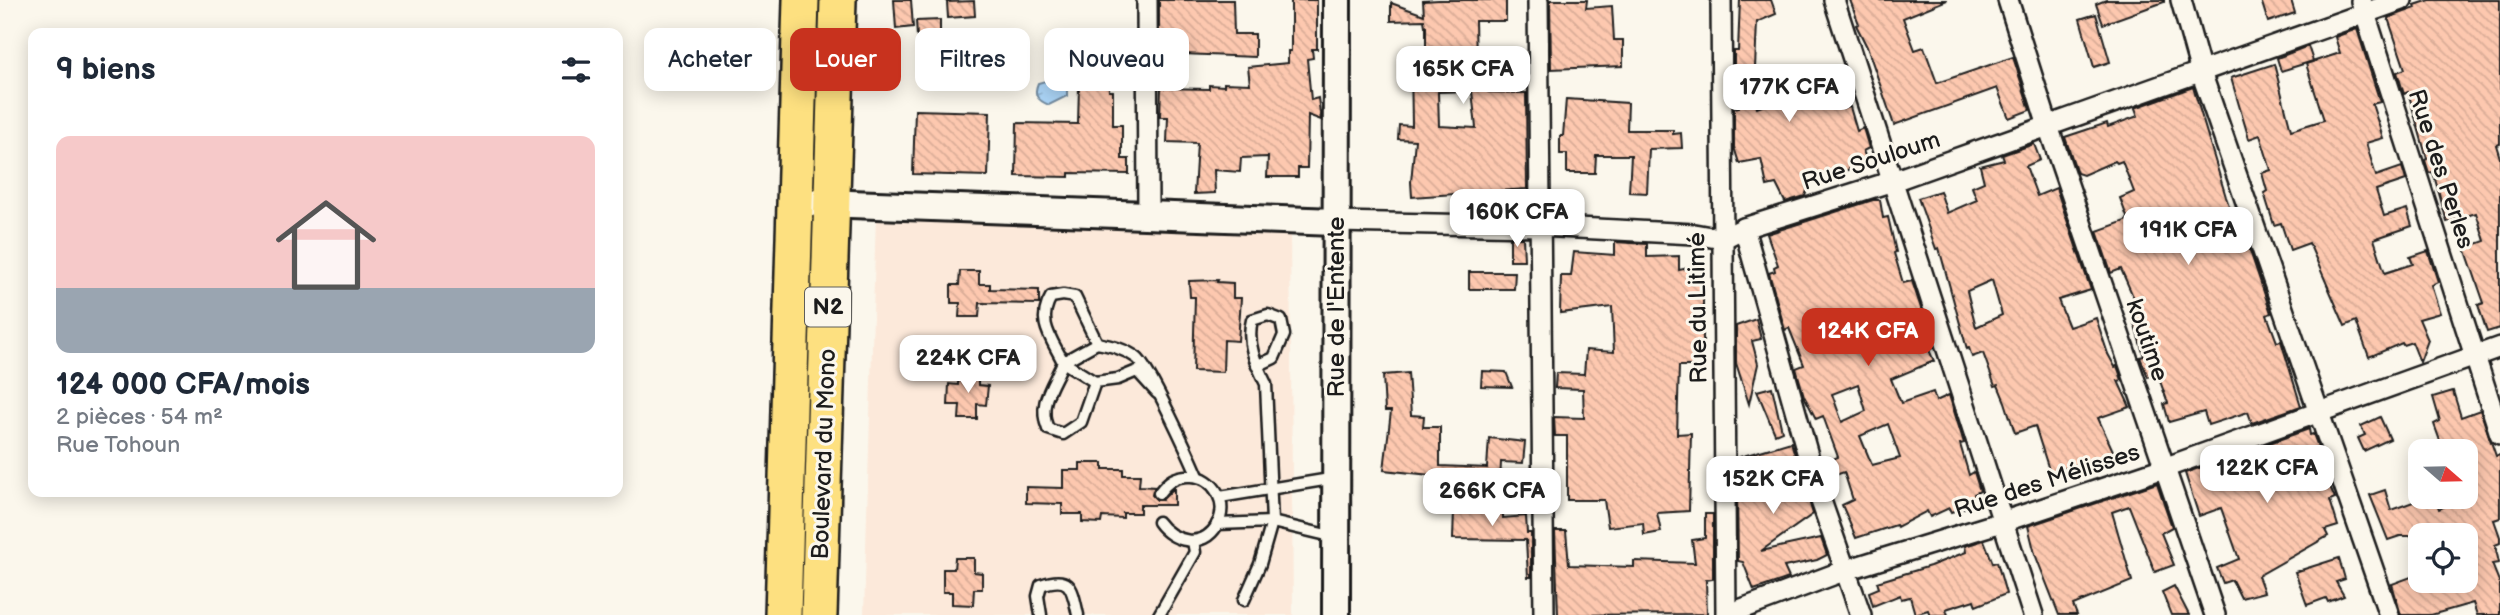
<!DOCTYPE html>
<html lang="fr">
<head>
<meta charset="utf-8">
<style>
  :root { --surface:#fff; --page:#f2f2f3; --text:#1f2937; --muted:#747a83; --accent:#c8321e }
  body { margin:0; font-family:"Balsamiq Sans",sans-serif; background:var(--page); color:var(--text); height:100vh; display:flex; flex-direction:column; font-size:26px; white-space:nowrap }
  * { box-sizing:border-box; margin:0 }
  p { font-size:23px; color:var(--muted) }
  .icon { flex:none; width:38px; height:38px; fill:none; stroke:currentColor; stroke-width:2; stroke-linecap:round; stroke-linejoin:round }
  .map { position:relative; flex:1; overflow:hidden }
  .side { position:absolute; left:28px; top:28px; width:595px; height:469px; display:flex; flex-direction:column; background:var(--surface); border-radius:14px; box-shadow:0 4px 18px #0003 }
  .side>* { flex:none }
  .guide { position:absolute; left:644px; top:28px; width:665px; height:63px; display:flex; gap:14px }
  .needle { width:46px; rotate:110deg }
  .controls { position:absolute; left:2408px; top:439px; display:grid; gap:14px }
  .controls a { display:grid; place-items:center; width:70px; height:70px; border-radius:14px; background:var(--surface); box-shadow:0 4px 18px #0003; font-size:35px }
  .price { position:absolute; translate:-50% -60px; padding:0 16px; border-radius:14px; background:#fff; color:#222; font-size:23px; line-height:46px; filter:drop-shadow(0 2px 4px #0008) }
  .price::after { content:''; position:absolute; left:50%; top:42px; width:21px; height:16px; margin-left:-10px; background:inherit; clip-path:polygon(0 0,100% 0,50% 100%) }
  .price.on { background:var(--accent); color:#fff }
  ul { padding:0; list-style:none }
  li { display:grid; align-content:center; gap:14px; height:371px; padding:0 28px }
  li span { display:grid; place-items:center; height:217px; border-radius:14px; color:#555 }
  li>.icon { margin-inline-start:auto }
  span .icon { width:126px; height:126px; fill:#fffc; stroke-width:1 }
  li b { font-size:30px }
  h2 { display:flex; justify-content:space-between; align-items:center; height:84px; padding:0 28px; font-size:30px }
  .chip { padding:0 24px; border-radius:14px; background:var(--surface); box-shadow:0 4px 18px #0003; font-size:24px; line-height:63px }
  .chip.on { background:var(--accent); color:#fff }
  .map>svg:first-child { display:block }
</style>
</head>
<body>
<div class="map">
<svg width="2500" height="615" viewBox="0 0 2500 615">
  <defs>
    <pattern id="water-ripples" width="26" height="14" patternUnits="userSpaceOnUse" patternTransform="scale(1.75)"><rect width="26" height="14" fill="#abd4f6"/><path d="M2 4q2-2 4 0t4 0M15 11q2-2 4 0t4 0" fill="none" stroke="#93b5d2"/></pattern>
    <pattern id="building-back-hatch" width="6" height="6" patternUnits="userSpaceOnUse" patternTransform="scale(1.75)"><rect width="6" height="6" fill="#fdc8af"/><path d="M-1 5l2 2M0 0l6 6M5-1l2 2" fill="none" stroke="#d8ab96"/></pattern>
  </defs>
  <rect width="100%" height="100%" fill="#fbf7ec"/>
  <filter id="ink" filterUnits="userSpaceOnUse"><feTurbulence type="fractalNoise" baseFrequency=".0143" numOctaves="2"/><feDisplacementMap in="SourceGraphic" scale="14" xChannelSelector="R" yChannelSelector="G"/><feConvolveMatrix kernelMatrix="1 2 1 2 8 2 1 2 1" color-interpolation-filters="sRGB"/></filter>
  <g filter="url(#ink)">
    <!-- built -->
    <polygon fill="#fce9da" points="876,215 1290,225 1293,615 864,615"/>
    <!-- water -->
    <path fill="url(#water-ripples)" stroke="#728a9f" stroke-width="2" d="M 1045,81 L 1055,89 L 1067,86 L 1067,96 L 1049,105 C 1037,100 1033,95 1038,83 Z"/>
    <!-- building -->
    <g fill="url(#building-back-hatch)" stroke="#1c1c1c" stroke-width="2" fill-rule="evenodd">
      <polygon points="894,0 911,0 913,27 896,29"/>
      <polygon points="1159,0 1233,0 1234,34 1255,34 1255,57 1159,53"/>
      <polygon points="1291,0 1317,0 1317,49 1312,49 1313,58 1307,59 1311,100 1318,98 1321,120 1308,115 1307,168 1298,168 1298,177 1267,177 1268,157 1241,158 1240,172 1214,170 1215,193 1194,194 1197,143 1167,142 1168,117 1160,117 1161,88 1209,89 1209,85 1224,86 1224,83 1250,84 1248,67 1288,63 1288,51 1291,51"/>
      <path d="M 1439,0 L 1506,0 L 1506,21 L 1475,21 L 1476,61 L 1526,62 L 1526,77 L 1487,83 L 1488,92 L 1526,93 L 1527,189 L 1412,197 L 1411,182 L 1415,140 L 1398,139 L 1399,125 L 1412,126 L 1411,61 L 1426,61 L 1426,26 L 1425,26 L 1424,20 L 1391,21 L 1391,3 L 1424,15 L 1423,1 ZM 1472,91 L 1476,128 L 1439,126 L 1438,92 Z"/>
      <polygon points="1550,0 1587,0 1586,8 1612,6 1614,40 1623,40 1623,66 1551,69"/>
      <polygon points="1740,0 1771,0 1776,14 1757,22 1755,68 1750,68 1757,108 1781,99 1786,111 1835,93 1840,109 1850,107 1857,131 1863,128 1869,148 1863,151 1866,158 1855,163 1857,166 1835,175 1833,170 1812,177 1805,196 1785,202 1776,184 1767,186 1761,159 1739,163 1734,147 1734,108 1739,107 1739,103 1741,103 1734,67 1734,51 1738,51"/>
      <polygon points="1850,0 1947,0 1903,18 1915,50 1924,47 1937,83 2013,57 2030,110 2009,118 1997,88 1894,125 1867,47 1856,25 1859,24"/>
      <polygon points="2106,0 2164,0 2164,2 2103,24 2096,4"/>
      <polygon points="2261,0 2291,0 2295,13 2268,22"/>
      <polygon points="2430,0 2500,0 2500,144 2496,145 2500,158 2500,328 2487,332 2478,305 2484,303 2465,248 2485,241 2476,213 2447,222 2433,172 2429,173 2425,160 2427,159 2408,92 2404,94 2397,72 2405,69 2388,18 2416,8 2415,5"/>
      <polygon points="974,1 975,16 948,18 947,2"/>
      <polygon points="2096,14 2110,62 2094,67 2080,19"/>
      <polygon points="940,20 940,37 917,37 916,21"/>
      <polygon points="2357,29 2380,102 2372,104 2383,138 2366,143 2376,176 2402,167 2406,180 2376,190 2384,216 2407,209 2412,226 2374,239 2385,273 2413,264 2410,257 2428,251 2438,282 2431,285 2440,313 2419,319 2428,340 2420,362 2412,342 2403,345 2402,343 2369,357 2356,321 2345,326 2309,243 2290,250 2281,223 2274,225 2264,193 2267,191 2262,173 2271,170 2260,135 2249,139 2231,78 2274,64 2291,130 2324,120 2306,64 2340,53 2335,37"/>
      <polygon points="2308,46 2313,61 2281,71 2277,58"/>
      <polygon points="1051,61 1110,61 1109,91 1113,91 1113,125 1122,125 1122,159 1129,159 1129,174 1069,173 1069,177 1016,176 1017,123 1078,124 1079,86 1070,86 1070,81 1050,81"/>
      <polygon points="2193,87 2226,197 2239,234 2242,233 2250,251 2271,313 2267,315 2277,342 2281,341 2301,406 2252,423 2248,412 2208,425 2204,412 2169,422 2164,404 2168,403 2157,373 2148,377 2140,357 2144,356 2129,306 2136,303 2121,269 2111,273 2097,231 2128,220 2120,198 2134,192 2122,161 2117,163 2115,161 2083,175 2077,173 2065,137 2107,123 2108,127 2138,116 2135,108"/>
      <polygon points="1566,99 1628,103 1627,130 1673,130 1673,134 1681,133 1682,148 1649,149 1647,193 1629,192 1631,155 1596,155 1595,173 1567,173 1567,154 1560,154 1560,136 1563,136"/>
      <polygon points="915,110 990,112 988,176 913,174"/>
      <path d="M 2034,144 L 2040,160 L 2026,166 L 2037,196 L 2056,188 L 2091,290 L 2058,300 L 2069,327 L 2096,318 L 2108,354 L 2115,367 L 2117,366 L 2122,380 L 2118,381 L 2130,407 L 2098,418 L 2114,453 L 2083,465 L 2082,463 L 2050,473 L 2035,426 L 2015,433 L 2005,402 L 1998,385 L 1995,386 L 1983,353 L 1972,357 L 1969,348 L 1967,349 L 1939,248 L 1936,249 L 1918,198 L 1940,191 L 1947,213 L 1977,200 L 1972,187 L 1984,182 L 1980,166 L 2004,160 L 2002,155 ZM 1992,280 L 2002,315 L 1976,327 L 1967,291 Z"/>
      <path d="M 1873,200 L 1880,200 L 1883,218 L 1888,217 L 1896,252 L 1894,253 L 1903,283 L 1912,281 L 1934,348 L 1929,350 L 1934,361 L 1891,379 L 1901,403 L 1933,392 L 1936,401 L 1949,395 L 1964,443 L 1960,444 L 1969,475 L 1974,472 L 1980,491 L 1974,494 L 1977,504 L 1951,512 L 1949,508 L 1930,517 L 1927,511 L 1897,527 L 1896,525 L 1856,538 L 1842,505 L 1853,500 L 1844,472 L 1827,478 L 1823,463 L 1838,457 L 1823,416 L 1816,419 L 1804,396 L 1796,368 L 1804,365 L 1789,328 L 1785,330 L 1769,273 L 1775,271 L 1774,267 L 1778,265 L 1767,234 ZM 1858,384 L 1866,411 L 1842,422 L 1832,394 ZM 1888,424 L 1900,458 L 1872,465 L 1860,436 Z"/>
      <polygon points="1510,238 1523,238 1524,260 1510,260"/>
      <polygon points="1615,242 1647,244 1647,257 1679,256 1679,270 1694,267 1696,279 1703,279 1703,366 1679,366 1677,434 1691,433 1689,511 1657,513 1661,532 1644,535 1643,523 1608,527 1604,500 1567,500 1567,436 1555,436 1554,417 1584,418 1583,389 1555,388 1556,373 1584,374 1586,350 1614,352 1612,307 1560,313 1561,276 1571,276 1574,252 1615,255"/>
      <polygon points="960,271 979,271 979,284 990,284 990,289 1039,290 1039,304 980,303 979,317 959,317 960,303 951,303 951,285 959,285"/>
      <polygon points="1469,272 1515,272 1514,289 1469,289"/>
      <polygon points="1218,280 1217,282 1233,283 1233,298 1241,298 1238,341 1224,340 1223,372 1193,371 1195,297 1190,297 1189,281"/>
      <polygon points="1756,319 1761,339 1752,341 1758,364 1749,404 1736,363 1736,326"/>
      <polygon points="959,371 978,372 978,385 988,386 986,405 977,404 977,419 959,419 960,405 948,405 949,384 958,385"/>
      <polygon points="1482,371 1506,372 1512,387 1481,386"/>
      <polygon points="1408,373 1411,415 1424,416 1423,427 1440,427 1440,466 1487,468 1489,438 1525,442 1523,463 1501,462 1500,483 1430,480 1430,475 1384,470 1391,411 1385,411 1383,375"/>
      <polygon points="1772,387 1782,431 1775,434 1757,391"/>
      <polygon points="2453,391 2461,417 2480,410 2496,456 2500,455 2500,518 2494,520 2500,537 2500,543 2495,545 2499,563 2492,564 2500,584 2500,615 2477,615 2473,603 2431,615 2401,615 2392,584 2419,574 2420,581 2466,581 2466,569 2475,565 2466,536 2400,536 2388,540 2370,495 2385,490 2391,510 2427,497 2435,497 2439,509 2466,497 2466,452 2444,452 2434,424 2440,421 2433,397"/>
      <polygon points="2380,417 2390,439 2364,451 2358,438 2365,435 2361,426"/>
      <polygon points="2309,429 2310,435 2313,434 2318,447 2312,449 2321,474 2324,473 2335,498 2330,500 2338,526 2325,530 2328,536 2258,576 2264,592 2241,598 2232,580 2223,583 2217,568 2239,559 2221,508 2199,516 2185,473"/>
      <polygon points="1791,442 1813,514 1761,551 1821,538 1827,555 1817,560 1784,567 1789,578 1754,590 1743,562 1738,561 1737,490 1749,488 1740,457"/>
      <polygon points="1080,463 1103,463 1103,469 1123,469 1123,475 1140,475 1139,486 1155,487 1152,495 1157,500 1162,500 1174,488 1174,505 1140,505 1140,513 1123,513 1123,518 1102,517 1101,523 1082,522 1082,514 1062,514 1062,504 1026,503 1026,487 1063,488 1063,470 1080,470"/>
      <polygon points="2157,483 2172,527 2161,533 2174,565 2155,572 2129,506 2112,512 2132,581 2073,605 2077,615 2059,615 2035,554 2028,526"/>
      <polygon points="1454,510 1503,511 1503,518 1526,516 1527,533 1531,533 1531,577 1528,577 1526,540 1453,539"/>
      <polygon points="1705,514 1713,514 1713,579 1706,580 1707,614 1558,615 1555,531 1566,531 1569,565 1634,567 1634,561 1695,563 1692,540 1705,538"/>
      <polygon points="1984,540 1993,563 1997,562 2006,594 1976,606 1974,600 1946,609 1948,615 1930,615 1928,610 1915,614 1910,597 1901,599 1900,595 1873,606 1869,592 1879,588 1877,582 1930,566 1966,552 1965,546"/>
      <polygon points="955,558 974,558 974,572 982,573 982,589 974,589 973,605 952,604 952,592 943,592 943,569 954,569"/>
      <polygon points="2339,558 2345,579 2336,582 2344,596 2328,602 2326,598 2307,605 2295,572"/>
      <polygon points="2174,586 2189,615 2171,615 2162,592"/>
    </g>
    <g fill="none" stroke-linecap="round" stroke-linejoin="round">
      <!-- lane casing -->
      <g stroke="#1c1c1c" stroke-width="15">
        <g id="lane">
          <path d="M 1097,343 L 1075,297 L 1063,295 L 1051,297 C 1036,322 1052,339 1063,362 C 1053,386 1037,403 1048,429 L 1063,434 L 1081,422 L 1095,382 L 1118,379 L 1137,371 L 1157,393"/>
          <path d="M 1095,382 L 1063,362 L 1097,343 C 1112,346 1125,349 1137,358 C 1149,367 1190,457 1198,476"/>
          <polyline points="1220,497 1336,478"/>
          <path d="M 1158,522 C 1172,542 1203,550 1217,525 C 1229,504 1215,477 1191,476 C 1176,475 1168,481 1159,493"/>
          <polyline points="1217,524 1272,522 1335,537"/>
          <path d="M 1244,600 L 1260,564 L 1272,522 L 1266,384 C 1256,364 1246,343 1252,320 L 1268,315 L 1281,320 L 1284,335 L 1274,358 L 1257,366"/>
          <path d="M 1041,615 L 1038,596 L 1041,585 C 1072,574 1072,589 1078,615"/>
          <polyline points="1159,615 1195,552 1193,541"/>
        </g>
      </g>
      <!-- street casing -->
      <g stroke="#1c1c1c" stroke-width="24">
        <g id="street">
          <polyline points="1147,0 1148,216"/>
          <polyline points="1538,0 1544,615"/>
          <polyline points="1721,0 1726,615"/>
          <polyline points="1834,0 2033,615"/>
          <polyline points="2008,0 2048,126 2215,615"/>
          <polyline points="2181,0 2201,72 2389,615"/>
          <polyline points="2361,1 2500,434"/>
          <polyline points="1335,222 1539,226 1694,234 1722,239 1744,228 1893,181 2402,0"/>
          <polyline points="1744,228 1820,498 1861,615"/>
          <polyline points="1726,615 1846,570 2002,522 2164,468 2500,347"/>
        </g>
      </g>
      <!-- secondary casing -->
      <g stroke="#1c1c1c" stroke-width="32">
        <g id="secondary">
          <polyline points="796,202 1335,222"/>
          <polyline points="1336,615 1337,0"/>
        </g>
      </g>
      <!-- highway casing -->
      <g stroke="#1c1c1c" stroke-width="40">
        <g id="highway">
          <polyline points="783,615 801,0"/>
          <polyline points="819,615 838,0"/>
        </g>
      </g>
      <!-- lane -->
      <use href="#lane" stroke="#fbf7ec" stroke-width="10"/>
      <!-- street -->
      <use href="#street" stroke="#fbf7ec" stroke-width="19"/>
      <!-- secondary -->
      <use href="#secondary" stroke="#fbf7ec" stroke-width="26"/>
      <!-- highway -->
      <use href="#highway" stroke="#fde080" stroke-width="35"/>
    </g>
  </g>
  <g text-anchor="middle" dominant-baseline="central" stroke-width="6" stroke-linejoin="round" paint-order="stroke">
    <!-- shield labels -->
    <rect fill="#fbf7ec" stroke="#5f5e5a" stroke-width="2" x="805" y="287.5" width="46" height="39" rx="5"/>
    <g font-size="23" font-weight="bold" fill="#1c1c1c">
      <text x="828" y="307">N2</text>
    </g>
    <!-- street labels -->
    <g font-size="24" fill="#1c1c1c" stroke="#fbf7ec">
      <text transform="translate(1871 161) rotate(-18)">Rue Souloum</text>
      <text transform="translate(2441 169) rotate(72)">Rue des Perles</text>
      <text transform="translate(1336 307) rotate(-90)">Rue de l'Entente</text>
      <text transform="translate(1698 308) rotate(-91)">Rue du Litimé</text>
      <text transform="translate(2147 340) rotate(71)">koutime</text>
      <text transform="translate(824 454) rotate(-88)">Boulevard du Mono</text>
      <text transform="translate(2047 481) rotate(-18)">Rue des Mélisses</text>
    </g>
  </g>
</svg>
<div class="controls">
<a><svg class="needle" viewBox="-14 -14 28 28"><path d="M0-13l5 13h-10z" fill="#e53935"/><path d="M0 13l5-13h-10z" fill="#747a83"/></svg></a>
<a><svg class="icon" aria-label="locate" viewBox="0 0 24 24"><circle cx="12" cy="12" r="6"/><path d="M12 2v4M12 18v4M2 12h4M18 12h4"/></svg></a>
</div>
<b class="price" style="left:1463px;top:106px">165K CFA</b>
<b class="price" style="left:1789px;top:124px">177K CFA</b>
<b class="price" style="left:1517px;top:249px">160K CFA</b>
<b class="price" style="left:2188px;top:267px">191K CFA</b>
<b class="price on" style="left:1868px;top:368px">124K CFA</b>
<b class="price" style="left:968px;top:395px">224K CFA</b>
<b class="price" style="left:2267px;top:505px">122K CFA</b>
<b class="price" style="left:1773px;top:516px">152K CFA</b>
<b class="price" style="left:1492px;top:528px">266K CFA</b>
<div class="guide">
<a class="chip">Acheter</a>
<a class="chip on">Louer</a>
<a class="chip">Filtres</a>
<a class="chip">Nouveau</a>
</div>
<section class="side">
<h2>9 biens<svg class="icon" aria-label="filters" viewBox="0 0 24 24"><path d="M4 7h16M4 17h16"/><circle cx="9" cy="7" r="2"/><circle cx="15" cy="17" r="2"/></svg></h2>
<ul>
<li><span style="background:linear-gradient(#f6c9c9 70%,#9aa5b1 0)"><svg class="icon" aria-label="home" viewBox="0 0 24 24"><path d="M3 11l9-7 9 7M6 9v11h12V9"/></svg></span><div><b>124 000 CFA/mois</b><p>2 pièces · 54 m²</p><p>Rue Tohoun</p></div></li>
</ul>
</section>
</div>
</body>
</html>
